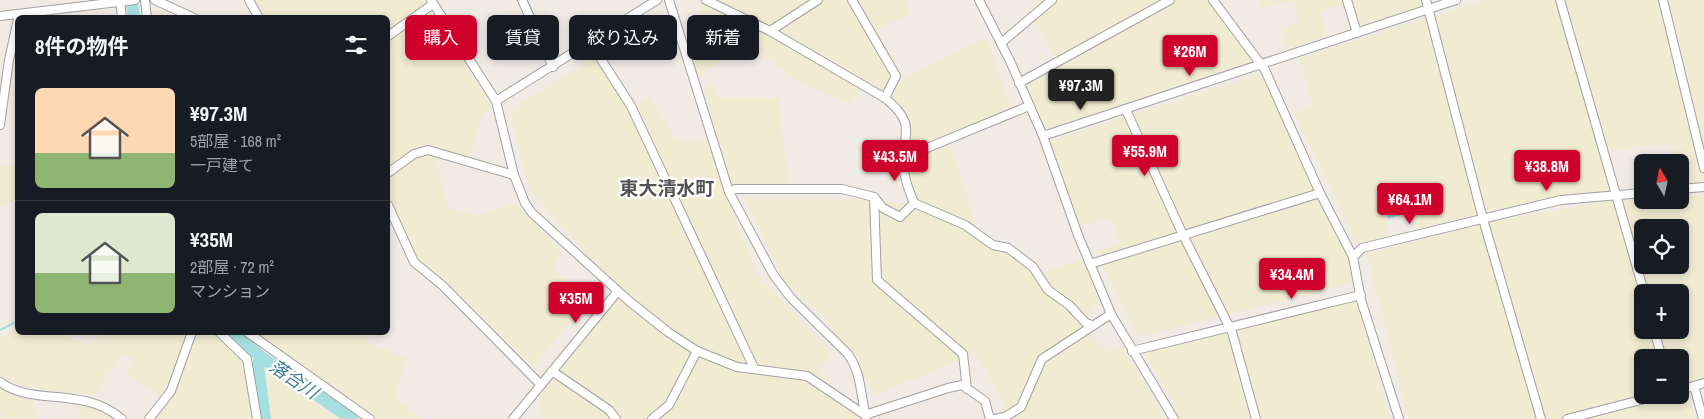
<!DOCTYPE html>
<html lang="ja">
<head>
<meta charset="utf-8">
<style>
  :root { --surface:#171b24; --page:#20242c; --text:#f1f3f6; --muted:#9ea1a6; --line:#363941; --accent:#d0002d }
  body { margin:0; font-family:"Archivo Narrow","Noto Sans JP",sans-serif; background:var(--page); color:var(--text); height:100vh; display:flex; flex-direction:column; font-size:19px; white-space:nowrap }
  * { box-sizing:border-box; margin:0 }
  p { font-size:16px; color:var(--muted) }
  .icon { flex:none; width:28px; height:28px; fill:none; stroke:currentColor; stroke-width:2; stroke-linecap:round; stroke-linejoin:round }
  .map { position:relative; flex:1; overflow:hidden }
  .panel { position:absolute; left:15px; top:15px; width:375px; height:320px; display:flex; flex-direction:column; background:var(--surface); border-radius:8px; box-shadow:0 2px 8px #0003 }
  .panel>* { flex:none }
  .guide { position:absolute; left:405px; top:15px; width:475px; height:45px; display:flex; gap:10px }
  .needle { width:32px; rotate:351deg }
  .fabs { position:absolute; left:1634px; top:154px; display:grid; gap:10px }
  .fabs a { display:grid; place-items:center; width:55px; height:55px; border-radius:8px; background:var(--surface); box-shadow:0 2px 8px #0003; font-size:25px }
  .price { position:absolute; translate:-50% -42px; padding:0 11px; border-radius:5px; background:var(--accent); color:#fff; font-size:16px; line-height:32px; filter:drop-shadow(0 1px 2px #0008) }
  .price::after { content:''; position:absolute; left:50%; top:30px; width:15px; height:11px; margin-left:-8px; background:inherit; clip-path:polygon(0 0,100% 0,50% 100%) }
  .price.active { background:#222; color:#fff }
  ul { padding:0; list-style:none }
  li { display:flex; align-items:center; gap:15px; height:125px; padding:0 20px }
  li+li { border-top:1px solid var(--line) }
  li span { display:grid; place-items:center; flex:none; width:140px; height:100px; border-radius:8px; color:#555 }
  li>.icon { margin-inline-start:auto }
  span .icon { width:60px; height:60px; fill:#fffc; stroke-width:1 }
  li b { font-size:21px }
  h2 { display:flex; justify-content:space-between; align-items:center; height:60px; padding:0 20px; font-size:21px }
  .chip { padding:0 18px; border-radius:8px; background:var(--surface); box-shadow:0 2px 8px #0003; font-size:18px; line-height:45px }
  .chip.active { background:var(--accent); color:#fff }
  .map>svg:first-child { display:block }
</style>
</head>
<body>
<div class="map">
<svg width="1704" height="419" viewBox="0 0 1704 419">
  <rect width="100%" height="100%" fill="#f1ebe6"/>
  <!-- farmland -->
  <g fill="#f0ebd1" fill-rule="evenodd">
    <polygon points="256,0 423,0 491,106 481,118 470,157 432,146 448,209 478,215 516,204 562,252 553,267 586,304 533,366 419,261 388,195 388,18 265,17"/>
    <polygon points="702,0 905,0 910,14 877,29 903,77 987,38 1013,112 946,133 982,244 1025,254 1041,272 1085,259 1098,302 1079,322 1107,353 1121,345 1158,407 1161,419 990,419 1005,406 976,354 875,395 819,311 786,284 745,198 850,199 910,204 909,114 892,97 867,80 850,104 795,80 745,41 700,78 686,37 699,24"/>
    <polygon points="1038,0 1208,0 1256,60 1040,131 1019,80 1056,57 1027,9"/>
    <polygon points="1260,0 1421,0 1423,7 1358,27 1351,3 1321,11 1327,36 1286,49 1282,29 1299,21 1294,1 1263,7"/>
    <polygon points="1487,0 1704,0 1704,183 1680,185 1680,162 1675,162 1670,143 1599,152 1611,191 1558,196 1418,228 1400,182 1375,192 1390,237 1357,243 1294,112 1313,106 1300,58"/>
    <polygon points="595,58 627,109 650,97 675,139 710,141 727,197 756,273 831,353 819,371 857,411 858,419 543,419 536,377 619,291 530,190 509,110"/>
    <polygon points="1262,73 1349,251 1354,283 1139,337 1095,251 1121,243 1109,217 1077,227 1043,143"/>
    <polygon points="712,82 716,98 778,98 789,184 731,185 704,89"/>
    <polygon points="0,165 17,166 17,199 6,206 0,206"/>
    <path d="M 1704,194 L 1704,380 L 1680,387 L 1680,358 L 1642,358 L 1642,395 L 1648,395 L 1558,419 L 1409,419 L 1366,253 L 1481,224 L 1621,198 L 1642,197 L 1642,200 L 1680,200 L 1680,195 ZM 1642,228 L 1680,228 L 1680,265 L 1642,265 ZM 1642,292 L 1680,292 L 1680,330 L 1642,330 Z"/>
    <polygon points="1355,293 1390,419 1174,419 1174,402 1139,346"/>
    <polygon points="17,329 18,332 59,333 91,346 100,333 178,332 185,337 169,380 159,395 127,374 134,360 121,354 96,395 43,390 0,378 0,338"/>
    <polygon points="195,333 214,333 238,356 246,369 254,419 155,419 174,395"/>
    <polygon points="252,333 362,333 370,344 407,358 395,396 422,419 378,419"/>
    <polygon points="265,371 329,414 336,419 272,419"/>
    <polygon points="0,389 34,402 36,419 2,419 3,414 0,413"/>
    <polygon points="1687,393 1696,419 1590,419"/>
    <polygon points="77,403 95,406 113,419 80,419"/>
  </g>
  <!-- water -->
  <polygon fill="#a5dfdf" points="1396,187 1405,213 1388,219 1378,193"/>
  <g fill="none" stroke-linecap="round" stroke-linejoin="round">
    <!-- stream -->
    <g stroke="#a5dfdf" stroke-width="2">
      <polyline points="527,0 550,52"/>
      <polyline points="117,18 117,17"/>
      <polyline points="0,330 18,321"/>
    </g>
    <!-- river -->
    <g stroke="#a5dfdf" stroke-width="12">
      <polyline points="132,0 134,18"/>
      <polyline points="233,332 261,357 352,419"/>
      <polyline points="261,357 258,365 265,419"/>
    </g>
    <!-- minor casing -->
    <g stroke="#a1a1a1" stroke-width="10">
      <g id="minor">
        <polyline points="120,0 122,18"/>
        <polyline points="145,0 147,18"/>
        <polyline points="155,0 194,18"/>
        <polyline points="249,0 259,18"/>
        <polyline points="431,0 496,101 514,175 525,203 532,213 629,301 668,332 697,351 737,367 807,376 865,415 948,388 962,385 985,401 990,419"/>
        <polyline points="522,0 553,67"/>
        <path d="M 669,0 L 729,192 L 773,274 L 791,298 L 848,354 C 862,374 860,394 866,417"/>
        <path d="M 706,0 L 770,31 L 885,98 C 919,126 901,133 904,169 C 904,180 910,192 914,203 L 965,225 L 993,245 L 1008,248 L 1033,267 L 1048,290 L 1069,305 L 1086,323 L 1092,325"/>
        <polyline points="852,0 896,76 885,98"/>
        <polyline points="979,0 1010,61 1043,136 1078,235 1111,314 1174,419"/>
        <polyline points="1213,0 1265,70 1320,193 1353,257 1361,300 1399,419"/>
        <polyline points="1347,0 1357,33"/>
        <polyline points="1426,0 1483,219 1541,419"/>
        <polyline points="1560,0 1644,292"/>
        <polyline points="1663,0 1704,168"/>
        <polyline points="0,16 135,0"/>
        <polyline points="770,31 818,0"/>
        <polyline points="388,36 433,4"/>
        <polyline points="590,42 631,106 754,368"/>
        <polyline points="1001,43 1052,0"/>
        <polyline points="1019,83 1170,0"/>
        <polyline points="496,101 657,0"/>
        <polyline points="1126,110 1183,235 1232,332 1256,419"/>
        <polyline points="0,125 9,60 18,19"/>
        <polyline points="1043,136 1456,0"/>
        <polyline points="905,157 1029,106"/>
        <polyline points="388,173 414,154 428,150 514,175"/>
        <polyline points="1680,189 1704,187"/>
        <polyline points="729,192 735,189 842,189 874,197 883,208 900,217 914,203"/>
        <polyline points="874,197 877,280 963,354 967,389"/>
        <polyline points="388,205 414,262 443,286 541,385"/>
        <polyline points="1353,257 1362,248 1561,200 1642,193"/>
        <polyline points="1090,264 1320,193"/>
        <polyline points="1654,330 1662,358"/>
        <polyline points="219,332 247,359 257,419"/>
        <polyline points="247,332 370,419"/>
        <polyline points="1132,351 1361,295"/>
        <polyline points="552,371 609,410 616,419"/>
        <path d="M 0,382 C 35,407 81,385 122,419"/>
        <polyline points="1694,386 1703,419"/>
        <polyline points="1680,390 1704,383"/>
        <polyline points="149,419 171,391 192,332"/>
        <polyline points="513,419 618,291"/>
        <polyline points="652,419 669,405 697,351"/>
        <polyline points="994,419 1005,417 1021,407 1042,359 1111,314"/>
        <polyline points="1567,419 1660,395"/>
      </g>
    </g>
    <!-- minor -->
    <use href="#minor" stroke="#fff" stroke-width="8"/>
  </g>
  <g text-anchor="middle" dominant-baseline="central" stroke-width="4.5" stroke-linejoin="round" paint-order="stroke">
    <!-- water labels -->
    <g font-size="18" font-style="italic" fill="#3e7b93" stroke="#fff">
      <text transform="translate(294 379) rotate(34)">落合川</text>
    </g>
    <!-- quarter labels -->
    <g font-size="19" font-weight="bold" fill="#535353" stroke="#fff">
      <text x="667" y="188">東大清水町</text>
    </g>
  </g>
</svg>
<div class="fabs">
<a><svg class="needle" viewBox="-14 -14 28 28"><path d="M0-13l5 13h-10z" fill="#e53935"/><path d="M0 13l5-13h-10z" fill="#9ea1a6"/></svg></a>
<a><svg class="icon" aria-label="locate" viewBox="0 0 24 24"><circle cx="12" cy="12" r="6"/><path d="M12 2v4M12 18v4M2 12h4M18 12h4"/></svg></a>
<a>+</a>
<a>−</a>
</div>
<b class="price" style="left:1190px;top:77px">¥26M</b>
<b class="price active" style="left:1081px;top:111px">¥97.3M</b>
<b class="price" style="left:1145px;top:177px">¥55.9M</b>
<b class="price" style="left:895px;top:182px">¥43.5M</b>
<b class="price" style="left:1547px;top:192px">¥38.8M</b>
<b class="price" style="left:1410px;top:225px">¥64.1M</b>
<b class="price" style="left:1292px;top:300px">¥34.4M</b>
<b class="price" style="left:576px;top:324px">¥35M</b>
<div class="guide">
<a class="chip active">購入</a>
<a class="chip">賃貸</a>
<a class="chip">絞り込み</a>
<a class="chip">新着</a>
</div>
<section class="panel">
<h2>8件の物件<svg class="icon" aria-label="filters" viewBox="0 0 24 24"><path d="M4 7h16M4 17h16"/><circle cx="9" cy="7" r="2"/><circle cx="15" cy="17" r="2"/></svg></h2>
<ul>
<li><span style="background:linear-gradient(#ffd9b3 65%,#8fb573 0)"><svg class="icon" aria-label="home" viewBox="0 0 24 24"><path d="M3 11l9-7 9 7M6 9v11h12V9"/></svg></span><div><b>¥97.3M</b><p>5部屋 · 168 m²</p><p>一戸建て</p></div></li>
<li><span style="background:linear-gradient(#dfe7d0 60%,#8fb573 0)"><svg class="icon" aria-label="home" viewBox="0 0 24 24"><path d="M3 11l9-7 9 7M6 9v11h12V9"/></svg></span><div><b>¥35M</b><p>2部屋 · 72 m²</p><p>マンション</p></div></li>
</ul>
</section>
</div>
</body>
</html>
